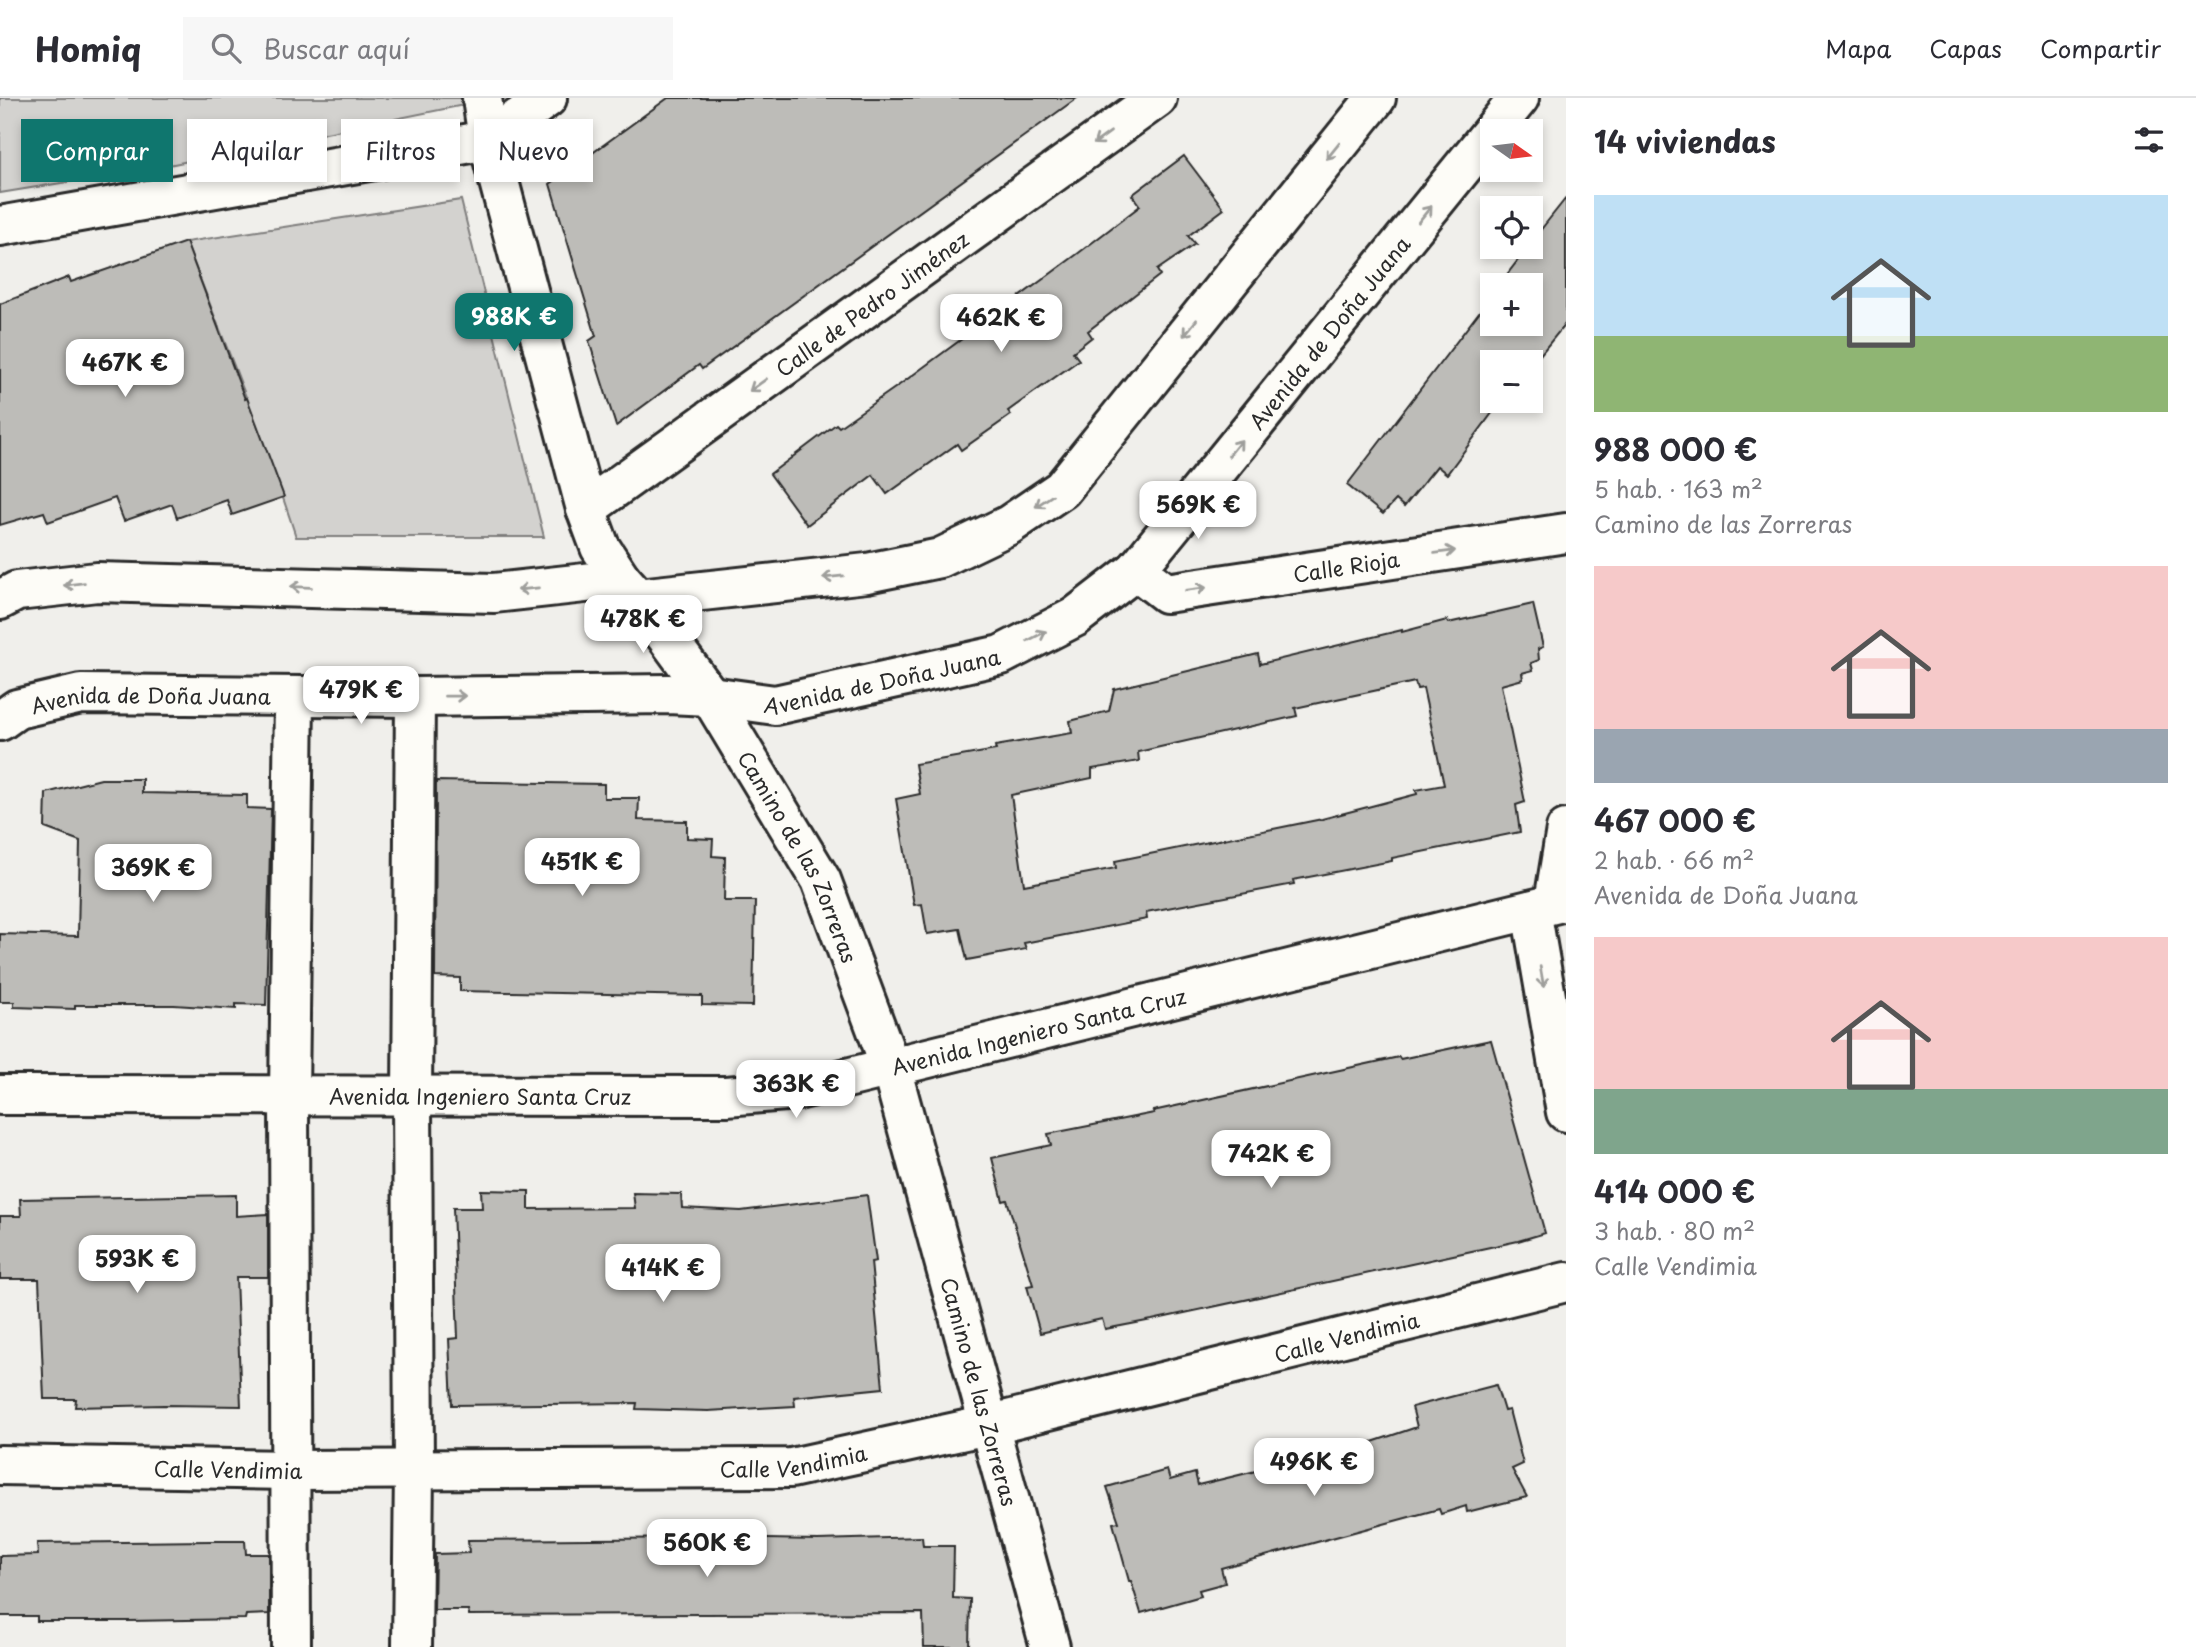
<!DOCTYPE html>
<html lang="es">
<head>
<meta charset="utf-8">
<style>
  :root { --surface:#fff; --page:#f7f7f7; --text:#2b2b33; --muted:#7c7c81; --line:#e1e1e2; --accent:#0f766e }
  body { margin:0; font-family:"Playpen Sans",sans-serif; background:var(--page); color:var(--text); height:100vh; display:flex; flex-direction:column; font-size:26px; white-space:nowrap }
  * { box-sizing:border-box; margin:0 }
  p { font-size:23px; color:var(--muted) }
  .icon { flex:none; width:38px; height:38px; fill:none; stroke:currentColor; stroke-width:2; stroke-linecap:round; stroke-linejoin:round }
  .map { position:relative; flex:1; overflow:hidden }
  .panel { display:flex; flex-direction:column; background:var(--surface); width:630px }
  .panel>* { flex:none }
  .hud { position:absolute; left:21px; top:21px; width:665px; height:63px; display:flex; gap:14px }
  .needle { width:46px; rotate:104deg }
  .buttons { position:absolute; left:1480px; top:21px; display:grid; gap:14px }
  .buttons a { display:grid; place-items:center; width:63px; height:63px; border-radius:0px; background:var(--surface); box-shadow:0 4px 10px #0003; font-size:35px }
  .price { position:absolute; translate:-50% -60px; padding:0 16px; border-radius:14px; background:#fff; color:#222; font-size:23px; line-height:46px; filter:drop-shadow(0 2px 4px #0008) }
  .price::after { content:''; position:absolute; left:50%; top:42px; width:21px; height:16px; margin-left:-10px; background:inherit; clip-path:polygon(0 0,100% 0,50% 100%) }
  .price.current { background:var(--accent); color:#fff }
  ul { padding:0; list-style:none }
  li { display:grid; align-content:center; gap:14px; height:371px; padding:0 28px }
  li span { display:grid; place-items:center; height:217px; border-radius:0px; color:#555 }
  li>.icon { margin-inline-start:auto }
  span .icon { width:126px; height:126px; fill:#fffc; stroke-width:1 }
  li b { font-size:30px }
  h2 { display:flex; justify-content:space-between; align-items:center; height:84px; padding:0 28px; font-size:30px }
  .chip { padding:0 24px; border-radius:0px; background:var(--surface); box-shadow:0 4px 10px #0003; font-size:24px; line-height:63px }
  .chip.current { background:var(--accent); color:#fff }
  header { display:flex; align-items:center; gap:42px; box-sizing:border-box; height:98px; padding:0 35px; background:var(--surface); border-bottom:2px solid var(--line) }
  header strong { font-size:33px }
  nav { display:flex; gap:38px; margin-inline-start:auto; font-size:24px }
  .search { width:490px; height:63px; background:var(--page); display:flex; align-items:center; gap:18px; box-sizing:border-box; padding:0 24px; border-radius:0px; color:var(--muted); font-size:26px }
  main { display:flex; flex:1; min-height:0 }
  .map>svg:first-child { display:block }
</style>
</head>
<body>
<header>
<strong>Homiq</strong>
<div class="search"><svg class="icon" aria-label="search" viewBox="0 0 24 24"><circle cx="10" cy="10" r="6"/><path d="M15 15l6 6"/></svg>Buscar aquí</div>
<nav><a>Mapa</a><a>Capas</a><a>Compartir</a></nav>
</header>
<main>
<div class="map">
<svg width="1566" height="1549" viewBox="0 0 1566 1549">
  <rect width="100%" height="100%" fill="#f0efeb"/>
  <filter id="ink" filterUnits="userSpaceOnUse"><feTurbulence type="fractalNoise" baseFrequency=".0143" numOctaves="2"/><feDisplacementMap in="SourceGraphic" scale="14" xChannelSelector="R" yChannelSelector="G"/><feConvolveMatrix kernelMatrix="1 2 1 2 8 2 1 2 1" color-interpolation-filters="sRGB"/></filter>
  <g filter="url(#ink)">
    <!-- green -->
    <g fill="#d3d2cf" stroke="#7f7e7d" stroke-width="2">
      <polygon points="0,0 463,0 464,7 159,69 0,95"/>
      <path d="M 461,102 L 544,439 L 296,439 C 264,339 223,242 186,144 Z"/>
    </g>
    <!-- building -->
    <g fill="#bdbcb8" stroke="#2b2b2b" stroke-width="2" fill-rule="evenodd">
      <polygon points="668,0 1077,0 702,271 699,267 616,328 589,243 596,238 550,86"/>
      <polygon points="1184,58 1224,111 1188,138 1195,146 1157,172 1160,177 1088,233 1092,239 1073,254 1079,262 1008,313 1011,317 961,352 957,346 887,396 873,377 807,427 770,376 836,326 839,329 902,285 1076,157 1140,108 1132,97"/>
      <polygon points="1566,100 1566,225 1540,257 1537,254 1530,264 1493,264 1493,303 1501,303 1447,376 1437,368 1404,409 1396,402 1383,416 1347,387 1493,196 1493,226 1531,226 1531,187 1499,187 1528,149 1531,149 1531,144"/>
      <polygon points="186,144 245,301 247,300 284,399 232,417 227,402 177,420 172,406 124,423 115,400 48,424 44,414 0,427 0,206 69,179 71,184"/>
      <path d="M 1533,506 L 1543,549 L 1538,551 L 1539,562 L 1531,565 L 1533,572 L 1522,575 L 1523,581 L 1501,587 L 1525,704 L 1516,707 L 1520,734 L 1392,760 L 1392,763 L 1293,782 L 1294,786 L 1146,814 L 1147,821 L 1024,845 L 1026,851 L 967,862 L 960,831 L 927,836 L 922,806 L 914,807 L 896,701 L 920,696 L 915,666 L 996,652 L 995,648 L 1072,635 L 1070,623 L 1109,613 L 1114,591 L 1258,556 L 1260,566 L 1402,532 L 1402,534 L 1447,522 L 1448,525 ZM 1415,584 L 1417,591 L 1423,590 L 1444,687 L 1416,692 L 1417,696 L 1322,721 L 1115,763 L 1116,770 L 1024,787 L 1011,697 L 1092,680 L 1092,671 L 1139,663 L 1138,654 L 1297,618 L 1295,610 Z"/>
      <polygon points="101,681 142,681 142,695 247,697 247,710 271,711 266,907 236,906 236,911 174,907 75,907 75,911 14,909 14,904 0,904 0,836 78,838 80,743 45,730 46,695"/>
      <polygon points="436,683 604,686 604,700 639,700 638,722 687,723 687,740 713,741 712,758 725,759 724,803 755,803 753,908 702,907 702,898 460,893 460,880 435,879"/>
      <polygon points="1491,942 1545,1135 1518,1143 1152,1222 1105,1231 1102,1221 1040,1235 1027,1188 1033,1187 1007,1102 1003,1103 992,1060 1051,1047 1048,1036 1154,1015 1153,1013 1399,959 1400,961"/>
      <polygon points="481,1092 529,1093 529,1111 635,1110 633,1095 681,1096 682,1110 741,1113 867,1097 876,1163 871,1164 883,1290 794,1299 795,1308 708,1313 636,1311 637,1305 452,1307 449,1241 458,1240 453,1110 482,1110"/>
      <polygon points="236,1097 236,1118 268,1116 268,1179 236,1179 241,1308 164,1307 75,1309 76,1301 44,1301 39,1181 0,1181 0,1118 21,1118 20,1101"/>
      <polygon points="1496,1287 1504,1313 1509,1312 1523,1366 1512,1371 1527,1399 1467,1414 1466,1408 1441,1416 1439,1411 1221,1470 1225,1485 1199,1492 1201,1498 1141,1515 1131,1483 1129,1483 1113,1425 1119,1424 1107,1389 1167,1372 1170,1382 1195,1375 1198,1387 1363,1347 1417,1329 1412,1309"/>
      <polygon points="922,1439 923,1448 954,1448 953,1500 970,1501 969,1549 924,1549 923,1515 469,1517 468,1512 434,1512 435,1456 469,1455 468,1442 713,1440 818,1442"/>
      <polygon points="210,1443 245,1443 246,1456 269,1456 269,1516 246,1517 245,1521 128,1523 37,1523 37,1518 0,1518 0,1458 38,1457 37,1445"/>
    </g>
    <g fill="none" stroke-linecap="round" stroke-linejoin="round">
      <!-- pedestrian casing -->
      <g stroke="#2b2b2b" stroke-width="44">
        <g id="pedestrian">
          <polyline points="291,1549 289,998 294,598"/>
          <polyline points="412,1549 414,1372 412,998 415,599"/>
        </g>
      </g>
      <!-- minor casing -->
      <g stroke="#2b2b2b" stroke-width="44">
        <g id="minor">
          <polyline points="482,0 488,42 586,411 600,449 621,481"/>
          <polyline points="0,128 488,42 547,0"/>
          <path id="s1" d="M 586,411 L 1157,0"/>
          <path id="s2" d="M 1136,472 L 1166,495 L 1566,435"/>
          <path id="s3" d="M 710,598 L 821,782 L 891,970 L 1050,1549"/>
          <polyline points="1531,812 1566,1014"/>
          <path id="s4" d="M 0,1367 L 290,1372 L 791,1370 L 988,1327 L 1566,1184"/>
        </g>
      </g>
      <!-- tertiary casing -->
      <g stroke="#2b2b2b" stroke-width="44">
        <g id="tertiary">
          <polyline points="638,500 867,475 940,460 1009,427 1062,391 1376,0"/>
          <polyline points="0,502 17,493 97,484 494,495 621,481 638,500 710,598"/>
          <path id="s5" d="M 0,623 L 17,611 L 81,596 L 415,599 L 668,596 L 710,598 L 775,607 L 1001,557 L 1075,519 L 1136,472 L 1519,0"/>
          <polyline points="1554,804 1566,731"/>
          <path id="s6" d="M 0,997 L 726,998 L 798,992 L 1566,803"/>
        </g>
      </g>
      <!-- pedestrian -->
      <use href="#pedestrian" stroke="#fdfcf7" stroke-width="38"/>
      <!-- minor -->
      <use href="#minor" stroke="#fdfcf7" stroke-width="38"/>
      <!-- tertiary -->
      <use href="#tertiary" stroke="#fdfcf7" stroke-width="38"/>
    </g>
    <!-- one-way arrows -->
    <defs><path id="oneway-shaft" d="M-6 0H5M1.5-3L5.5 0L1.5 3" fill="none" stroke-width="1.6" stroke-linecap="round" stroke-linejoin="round" transform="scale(1.75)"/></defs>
    <g stroke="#9e9e9b">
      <use href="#oneway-shaft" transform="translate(1102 40) rotate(144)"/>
      <use href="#oneway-shaft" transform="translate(1333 53) rotate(129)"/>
      <use href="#oneway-shaft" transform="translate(1425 116) rotate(-51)"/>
      <use href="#oneway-shaft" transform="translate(1190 230) rotate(129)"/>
      <use href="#oneway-shaft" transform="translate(758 287) rotate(144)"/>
      <use href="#oneway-shaft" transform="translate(1235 350) rotate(-51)"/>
      <use href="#oneway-shaft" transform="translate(1044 403) rotate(146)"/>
      <use href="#oneway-shaft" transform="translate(1445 454) rotate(-8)"/>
      <use href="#oneway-shaft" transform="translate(833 479) rotate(174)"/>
      <use href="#oneway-shaft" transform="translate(74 486) rotate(173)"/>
      <use href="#oneway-shaft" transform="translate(301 489) rotate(-178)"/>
      <use href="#oneway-shaft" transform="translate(528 491) rotate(174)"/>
      <use href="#oneway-shaft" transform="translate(1196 491) rotate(-8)"/>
      <use href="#oneway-shaft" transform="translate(1037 538) rotate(-27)"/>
      <use href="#oneway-shaft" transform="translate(455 598) rotate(-1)"/>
      <use href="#oneway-shaft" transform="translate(1542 879) rotate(80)"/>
    </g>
  </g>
  <g text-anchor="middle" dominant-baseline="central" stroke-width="7" stroke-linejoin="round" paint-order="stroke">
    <!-- street labels -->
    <g font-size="21" fill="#2b2b2b" stroke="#fdfcf7">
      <text stroke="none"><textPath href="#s1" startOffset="352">Calle de Pedro Jiménez</textPath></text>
      <text stroke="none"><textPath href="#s5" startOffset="1479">Avenida de Doña Juana</textPath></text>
      <text stroke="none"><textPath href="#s2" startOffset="220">Calle Rioja</textPath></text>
      <text stroke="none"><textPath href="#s5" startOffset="891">Avenida de Doña Juana</textPath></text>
      <text stroke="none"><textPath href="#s5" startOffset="156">Avenida de Doña Juana</textPath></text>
      <text stroke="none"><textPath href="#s3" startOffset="184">Camino de las Zorreras</textPath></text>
      <text stroke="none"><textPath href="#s6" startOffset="1046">Avenida Ingeniero Santa Cruz</textPath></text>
      <text stroke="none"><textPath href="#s6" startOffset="480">Avenida Ingeniero Santa Cruz</textPath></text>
      <text stroke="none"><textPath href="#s4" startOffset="1362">Calle Vendimia</textPath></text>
      <text stroke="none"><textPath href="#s3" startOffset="751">Camino de las Zorreras</textPath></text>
      <text stroke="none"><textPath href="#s4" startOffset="794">Calle Vendimia</textPath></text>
      <text stroke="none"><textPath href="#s4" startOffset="228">Calle Vendimia</textPath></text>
    </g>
  </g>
</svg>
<div class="buttons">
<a><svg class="needle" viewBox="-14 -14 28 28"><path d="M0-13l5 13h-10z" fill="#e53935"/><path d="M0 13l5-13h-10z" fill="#7c7c81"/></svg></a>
<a><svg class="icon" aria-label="locate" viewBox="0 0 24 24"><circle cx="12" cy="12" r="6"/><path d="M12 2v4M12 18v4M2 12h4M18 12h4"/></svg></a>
<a>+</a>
<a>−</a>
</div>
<b class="price current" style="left:514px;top:255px">988K €</b>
<b class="price" style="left:1001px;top:256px">462K €</b>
<b class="price" style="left:125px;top:301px">467K €</b>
<b class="price" style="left:1198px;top:443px">569K €</b>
<b class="price" style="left:643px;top:557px">478K €</b>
<b class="price" style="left:361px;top:628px">479K €</b>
<b class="price" style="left:582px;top:800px">451K €</b>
<b class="price" style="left:153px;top:806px">369K €</b>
<b class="price" style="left:796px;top:1022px">363K €</b>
<b class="price" style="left:1271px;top:1092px">742K €</b>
<b class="price" style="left:137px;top:1197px">593K €</b>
<b class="price" style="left:663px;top:1206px">414K €</b>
<b class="price" style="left:1314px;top:1400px">496K €</b>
<b class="price" style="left:707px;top:1481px">560K €</b>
<div class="hud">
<a class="chip current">Comprar</a>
<a class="chip">Alquilar</a>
<a class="chip">Filtros</a>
<a class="chip">Nuevo</a>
</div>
</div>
<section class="panel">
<h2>14 viviendas<svg class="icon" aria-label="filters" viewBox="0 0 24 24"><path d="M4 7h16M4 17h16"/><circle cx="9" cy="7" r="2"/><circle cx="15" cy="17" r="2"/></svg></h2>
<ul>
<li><span style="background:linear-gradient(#bfe0f5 65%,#8fb573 0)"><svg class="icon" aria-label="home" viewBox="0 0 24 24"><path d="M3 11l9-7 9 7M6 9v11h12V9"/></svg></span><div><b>988 000 €</b><p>5 hab. · 163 m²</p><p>Camino de las Zorreras</p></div></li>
<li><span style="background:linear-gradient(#f6c9c9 75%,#9aa5b1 0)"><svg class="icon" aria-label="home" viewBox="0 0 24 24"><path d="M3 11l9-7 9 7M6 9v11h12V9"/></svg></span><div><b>467 000 €</b><p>2 hab. · 66 m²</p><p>Avenida de Doña Juana</p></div></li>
<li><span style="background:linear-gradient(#f6c9c9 70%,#7fa58c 0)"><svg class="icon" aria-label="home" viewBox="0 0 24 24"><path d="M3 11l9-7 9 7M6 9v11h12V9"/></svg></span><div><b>414 000 €</b><p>3 hab. · 80 m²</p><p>Calle Vendimia</p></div></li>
</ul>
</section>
</main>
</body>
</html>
